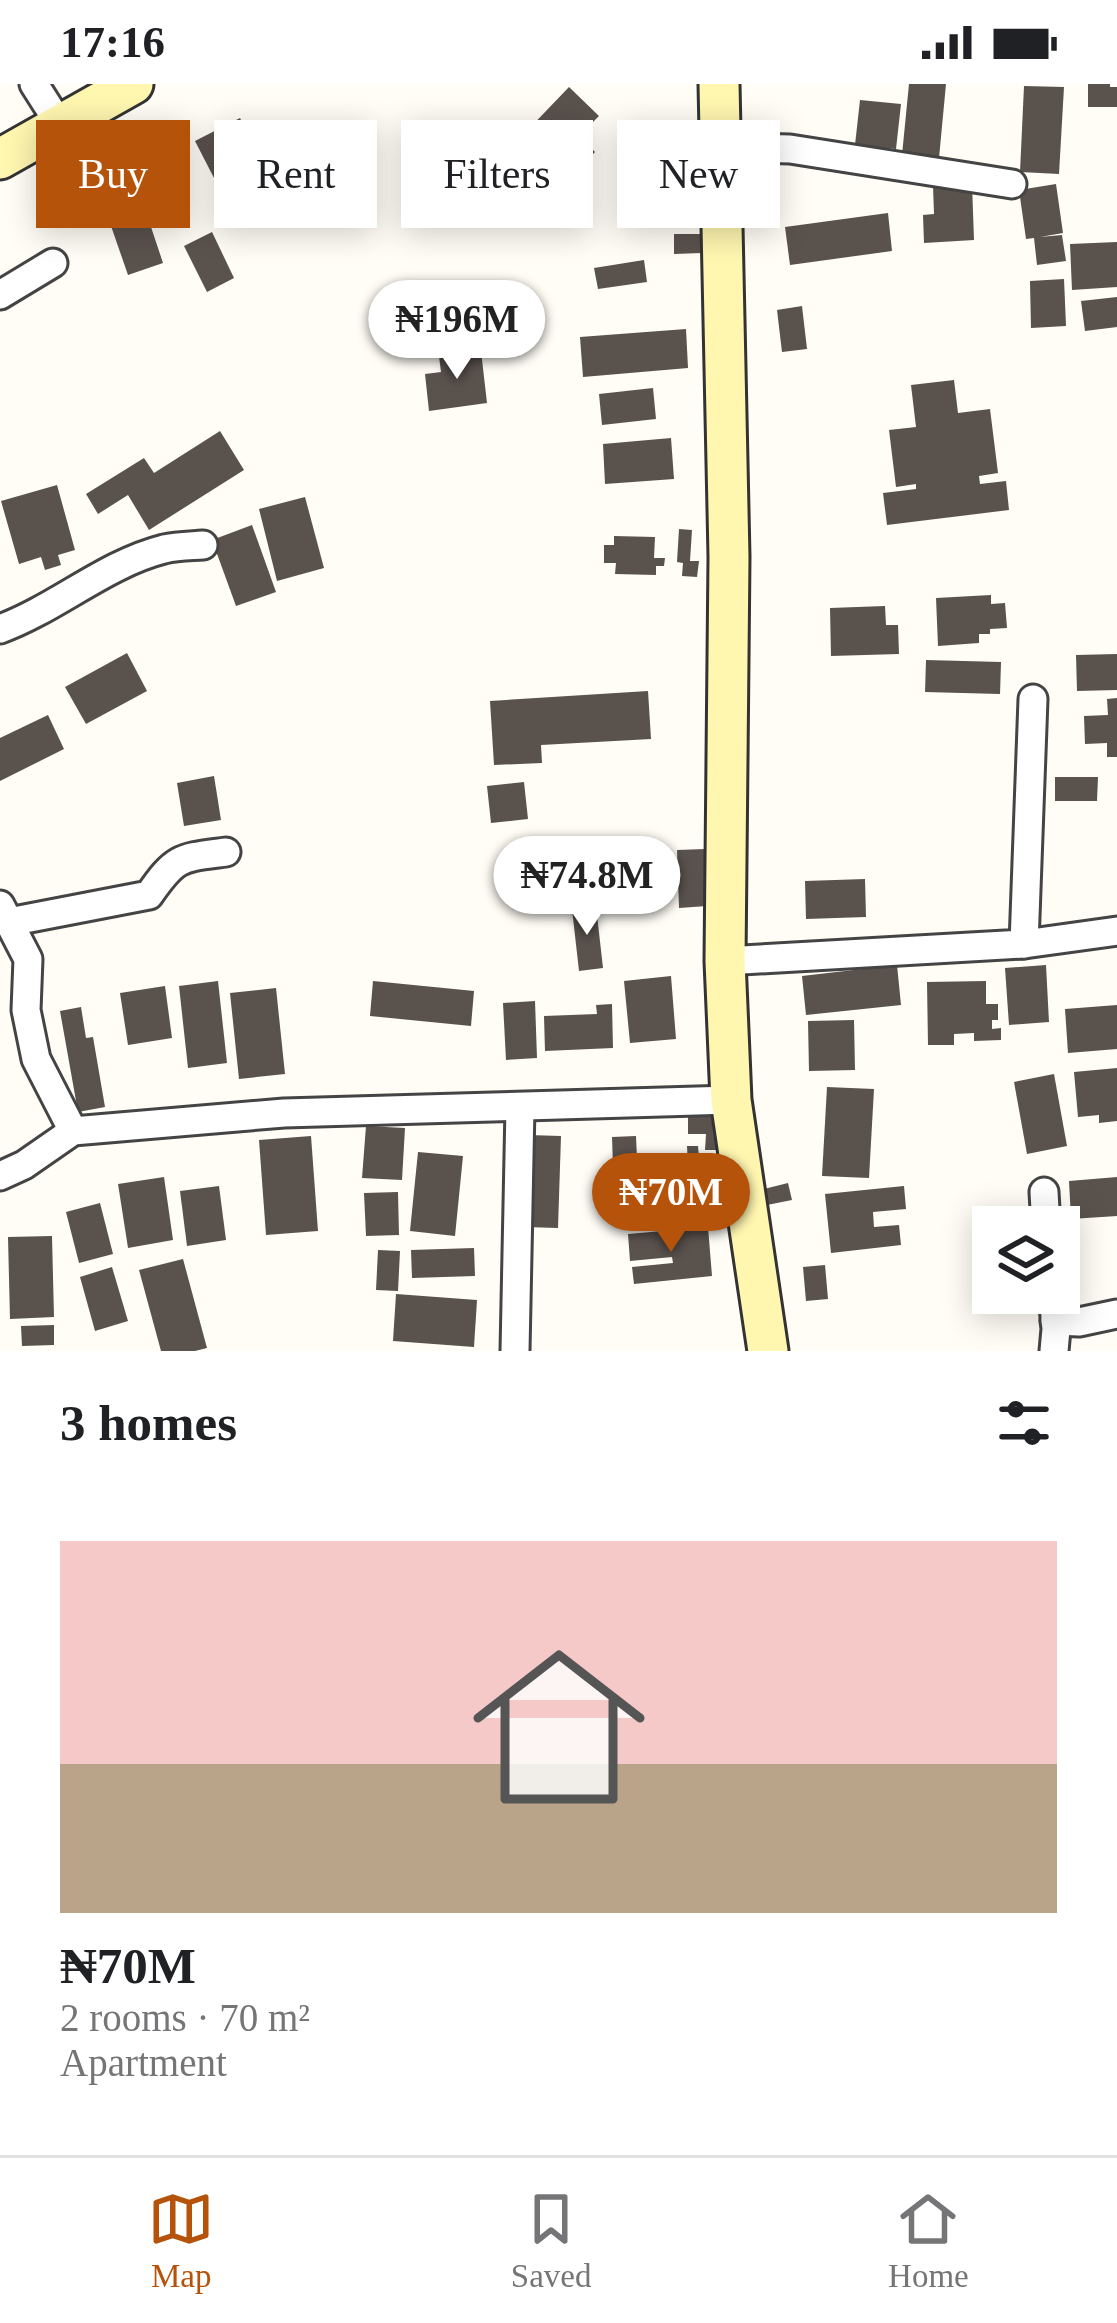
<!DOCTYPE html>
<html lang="en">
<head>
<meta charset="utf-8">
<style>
  :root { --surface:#fff; --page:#f6f6f6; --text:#202124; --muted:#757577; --line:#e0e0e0; --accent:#b45309 }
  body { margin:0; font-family:Georgia,serif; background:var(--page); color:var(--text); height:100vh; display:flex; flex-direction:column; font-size:45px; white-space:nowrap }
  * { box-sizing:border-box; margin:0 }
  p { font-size:39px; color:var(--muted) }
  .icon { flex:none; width:66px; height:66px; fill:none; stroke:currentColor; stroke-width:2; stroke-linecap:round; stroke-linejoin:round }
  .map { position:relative; height:1267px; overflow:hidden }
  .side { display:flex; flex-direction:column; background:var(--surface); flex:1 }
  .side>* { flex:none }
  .hud { position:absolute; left:36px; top:36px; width:1047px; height:108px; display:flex; gap:24px }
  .tools { position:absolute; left:972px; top:1122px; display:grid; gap:24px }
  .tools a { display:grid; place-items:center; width:108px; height:108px; border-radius:0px; background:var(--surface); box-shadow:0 6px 30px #0003; font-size:60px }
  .price { position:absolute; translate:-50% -102px; padding:0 27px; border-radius:42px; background:#fff; color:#222; font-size:39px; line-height:78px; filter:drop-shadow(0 3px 6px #0008) }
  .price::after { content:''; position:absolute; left:50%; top:72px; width:36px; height:27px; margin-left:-18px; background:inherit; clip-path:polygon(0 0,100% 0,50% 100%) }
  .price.selected { background:var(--accent); color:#fff }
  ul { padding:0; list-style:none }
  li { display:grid; align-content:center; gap:24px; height:636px; padding:0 60px }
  li span { display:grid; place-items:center; height:372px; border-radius:0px; color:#555 }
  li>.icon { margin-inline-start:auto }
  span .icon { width:216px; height:216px; fill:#fffc; stroke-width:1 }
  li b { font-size:51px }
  h2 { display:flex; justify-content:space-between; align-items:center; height:144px; padding:0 60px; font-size:51px }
  .pill { padding:0 42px; border-radius:0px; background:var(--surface); box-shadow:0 6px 30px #0003; font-size:42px; line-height:108px }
  .pill.selected { background:var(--accent); color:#fff }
  .status { display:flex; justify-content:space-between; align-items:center; height:84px; padding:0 60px; background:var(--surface); direction:ltr }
  .status svg { height:33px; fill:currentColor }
  .tabs { display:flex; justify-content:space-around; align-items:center; height:168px; border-top:3px solid var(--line); background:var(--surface); font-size:33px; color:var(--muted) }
  .tabs a { display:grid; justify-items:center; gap:6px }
  .tabs .selected { color:var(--accent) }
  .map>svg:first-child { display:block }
</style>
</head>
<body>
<div class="status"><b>17:16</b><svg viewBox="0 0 49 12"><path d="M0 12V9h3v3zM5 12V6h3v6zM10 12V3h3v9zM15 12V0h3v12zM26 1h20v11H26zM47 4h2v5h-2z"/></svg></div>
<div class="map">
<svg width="1117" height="1267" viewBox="0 0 1117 1267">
  <rect width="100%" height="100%" fill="#fffdf5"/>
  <!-- building -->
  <g fill="#5a524d">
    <polygon points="909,0 946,0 939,74 902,71"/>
    <polygon points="1088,0 1110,0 1110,3 1117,3 1117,23 1088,23"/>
    <polygon points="1024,2 1064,3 1059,90 1020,88"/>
    <polygon points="569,3 599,32 579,52 595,68 568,96 523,51"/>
    <polygon points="860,16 901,20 896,65 855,61"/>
    <polygon points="240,34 259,71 214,94 195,57"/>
    <polygon points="699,71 700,90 680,91 679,72"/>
    <polygon points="972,100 974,156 924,159 923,131 934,130 933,102"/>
    <polygon points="1056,100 1063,149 1040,153 1062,151 1066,177 1037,181 1034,154 1026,155 1019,106"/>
    <polygon points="138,104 163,179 128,191 102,116"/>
    <polygon points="888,129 892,167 790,181 785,143"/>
    <polygon points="212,148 234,194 207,208 184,162"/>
    <polygon points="674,150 701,150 701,169 674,170"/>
    <polygon points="1117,158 1117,203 1072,206 1070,160"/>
    <polygon points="644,176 647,198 598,205 594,184"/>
    <polygon points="1064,195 1066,242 1031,244 1030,197"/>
    <polygon points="1117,213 1117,243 1085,247 1081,217"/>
    <polygon points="802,222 807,265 782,268 777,226"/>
    <polygon points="686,245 688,284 583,293 580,253"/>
    <polygon points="481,267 487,319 429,327 425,290 441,288 439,272"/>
    <polygon points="954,296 958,329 990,325 998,389 979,392 980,400 1006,397 1009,426 887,441 883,409 916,405 916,400 896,403 889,346 916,343 911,301"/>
    <polygon points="653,304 656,335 602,341 599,310"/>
    <polygon points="220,347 244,386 149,446 128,411 98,430 86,410 144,374 154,389"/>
    <polygon points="671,354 674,395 605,400 603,360"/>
    <polygon points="57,401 75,466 58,471 61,481 45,486 41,473 19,480 1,417"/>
    <polygon points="305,413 324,484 277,497 259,425"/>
    <polygon points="252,441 276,508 236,522 212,456"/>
    <polygon points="679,445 692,446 690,477 699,477 697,493 682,492 683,479 677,478"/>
    <polygon points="614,452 655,453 654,474 665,474 664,482 656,482 656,491 615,490 616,479 604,479 604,461 614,461"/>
    <polygon points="991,511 991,520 1005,519 1007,544 990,545 990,550 979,550 979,559 938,562 936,514"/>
    <polygon points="885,522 886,541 898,541 899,570 831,572 830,524"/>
    <polygon points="127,569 147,607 86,640 65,603"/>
    <polygon points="1117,570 1117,606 1077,607 1076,571"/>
    <polygon points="926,576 1001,578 1000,610 925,608"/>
    <polygon points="648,607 651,655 541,661 542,679 494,681 490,617"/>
    <polygon points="1117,614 1117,673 1107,673 1107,659 1085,660 1084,632 1108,631 1107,615"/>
    <polygon points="48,631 64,665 0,697 0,654"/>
    <polygon points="214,692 221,736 184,742 177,699"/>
    <polygon points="1055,693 1098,693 1097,717 1055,717"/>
    <polygon points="524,698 528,735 491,739 487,702"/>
    <polygon points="705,765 707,822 679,824 677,766"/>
    <polygon points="665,772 668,811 545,821 541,782"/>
    <polygon points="865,795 866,833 806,835 805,797"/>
    <polygon points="596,822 603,884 579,887 572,825"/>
    <polygon points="897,881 901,921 806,931 802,892"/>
    <polygon points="1046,881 1049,938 1009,941 1005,884"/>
    <polygon points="671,892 676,955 630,959 624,897"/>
    <polygon points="218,897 227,979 188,984 179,902"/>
    <polygon points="373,897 474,907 471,942 370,932"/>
    <polygon points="986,897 986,920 998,920 998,936 992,936 992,945 1001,944 1001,956 974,957 974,949 954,950 954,961 928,961 927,898"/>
    <polygon points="165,902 172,954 128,961 120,909"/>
    <polygon points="276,904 285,990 239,995 230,909"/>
    <polygon points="535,917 537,974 506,976 503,919"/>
    <polygon points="612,920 613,964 545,967 544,932 597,930 596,921"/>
    <polygon points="1117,921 1117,965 1068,969 1065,925"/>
    <polygon points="81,923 86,954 93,953 105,1023 78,1028 60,927"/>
    <polygon points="854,936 855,986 809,987 808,937"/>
    <polygon points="1117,984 1117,1037 1099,1039 1099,1031 1078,1033 1074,988"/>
    <polygon points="1054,990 1067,1062 1027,1070 1014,998"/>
    <polygon points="827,1003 874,1005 869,1094 822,1092"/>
    <polygon points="688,1030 718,1030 718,1066 705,1066 706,1050 688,1050"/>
    <polygon points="366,1042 405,1044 402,1096 362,1094"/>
    <polygon points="528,1051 561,1052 558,1144 525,1143"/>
    <polygon points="311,1052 318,1147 266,1151 259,1056"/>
    <polygon points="636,1052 640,1142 615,1143 612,1053"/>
    <polygon points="687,1062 698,1062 701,1097 720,1096 721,1117 712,1118 712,1123 731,1122 732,1137 663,1142 660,1106 689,1103"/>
    <polygon points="418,1068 463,1072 455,1152 410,1147"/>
    <polygon points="164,1093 173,1156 128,1164 118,1100"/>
    <polygon points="1117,1093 1117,1132 1071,1135 1069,1097"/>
    <polygon points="788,1099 792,1116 767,1121 764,1105"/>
    <polygon points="219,1102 226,1156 187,1162 180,1107"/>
    <polygon points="904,1102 906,1125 873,1128 874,1143 899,1141 901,1161 831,1169 825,1110"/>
    <polygon points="398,1108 399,1151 366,1152 364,1109"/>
    <polygon points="100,1119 113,1170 79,1179 66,1128"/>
    <polygon points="708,1143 712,1192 634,1200 632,1183 673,1179 672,1173 630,1177 628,1150"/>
    <polygon points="52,1152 54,1233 10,1235 8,1153"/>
    <polygon points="474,1164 475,1192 412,1194 411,1166"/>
    <polygon points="378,1166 400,1167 398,1207 376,1206"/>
    <polygon points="183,1175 207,1264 195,1267 161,1267 139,1186"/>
    <polygon points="825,1181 828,1215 806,1217 803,1183"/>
    <polygon points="112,1183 128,1237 95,1247 80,1193"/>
    <polygon points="396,1210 477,1216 474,1263 393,1257"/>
    <polygon points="54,1241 54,1261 22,1262 21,1242"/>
  </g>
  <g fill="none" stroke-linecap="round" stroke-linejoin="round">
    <!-- street casing -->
    <g stroke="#444" stroke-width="33">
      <g id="street">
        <polyline points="34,0 60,41"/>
        <polyline points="719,63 790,65 1012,100"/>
        <polyline points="0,211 53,179"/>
        <path d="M 0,545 C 57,524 105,480 164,465 C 177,462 190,462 203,461"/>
        <polyline points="0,821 28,875 26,926 36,975 73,1047"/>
        <path d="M 9,838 L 149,811 C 176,772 180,774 226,768"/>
        <polyline points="1024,860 1117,847"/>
        <polyline points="725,877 1024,860 1033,615"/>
        <polyline points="0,1092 24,1081 73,1047 284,1029 731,1016"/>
        <polyline points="1044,1108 1046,1143"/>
        <polyline points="1053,1209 1056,1245 1054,1267"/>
        <polyline points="1055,1237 1079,1238 1117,1230"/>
        <polyline points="515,1267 520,1023"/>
      </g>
    </g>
    <!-- secondary casing -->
    <g stroke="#333" stroke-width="45">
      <g id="secondary">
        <polyline points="719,0 729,473 725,877 731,1016 768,1267"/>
        <polyline points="0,75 133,0"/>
      </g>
    </g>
    <!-- street -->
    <use href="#street" stroke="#fff" stroke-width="27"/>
    <!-- secondary -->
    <use href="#secondary" stroke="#fff6b0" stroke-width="39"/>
  </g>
</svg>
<div class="tools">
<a><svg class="icon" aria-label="layers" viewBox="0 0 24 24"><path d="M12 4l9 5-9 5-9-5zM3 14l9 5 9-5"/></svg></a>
</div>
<b class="price" style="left:457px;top:298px">₦196M</b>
<b class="price" style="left:587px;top:854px">₦74.8M</b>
<b class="price selected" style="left:671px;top:1171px">₦70M</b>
<div class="hud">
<a class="pill selected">Buy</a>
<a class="pill">Rent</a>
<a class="pill">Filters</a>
<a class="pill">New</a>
</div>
</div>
<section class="side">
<h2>3 homes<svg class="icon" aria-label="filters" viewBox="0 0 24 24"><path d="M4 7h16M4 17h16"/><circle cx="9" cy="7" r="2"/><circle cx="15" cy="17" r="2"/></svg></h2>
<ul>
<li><span style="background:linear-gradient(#f6c9c9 60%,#b9a48a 0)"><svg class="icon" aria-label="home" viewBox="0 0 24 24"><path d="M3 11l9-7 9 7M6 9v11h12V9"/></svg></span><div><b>₦70M</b><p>2 rooms · 70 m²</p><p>Apartment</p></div></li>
</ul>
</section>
<nav class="tabs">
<a class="selected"><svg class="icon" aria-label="map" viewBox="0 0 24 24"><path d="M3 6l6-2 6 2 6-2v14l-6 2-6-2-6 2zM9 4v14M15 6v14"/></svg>Map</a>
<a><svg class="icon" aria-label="saved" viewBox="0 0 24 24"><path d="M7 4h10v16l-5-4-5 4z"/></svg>Saved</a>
<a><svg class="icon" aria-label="home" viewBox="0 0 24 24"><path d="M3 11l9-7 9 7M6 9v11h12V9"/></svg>Home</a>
</nav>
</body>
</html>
